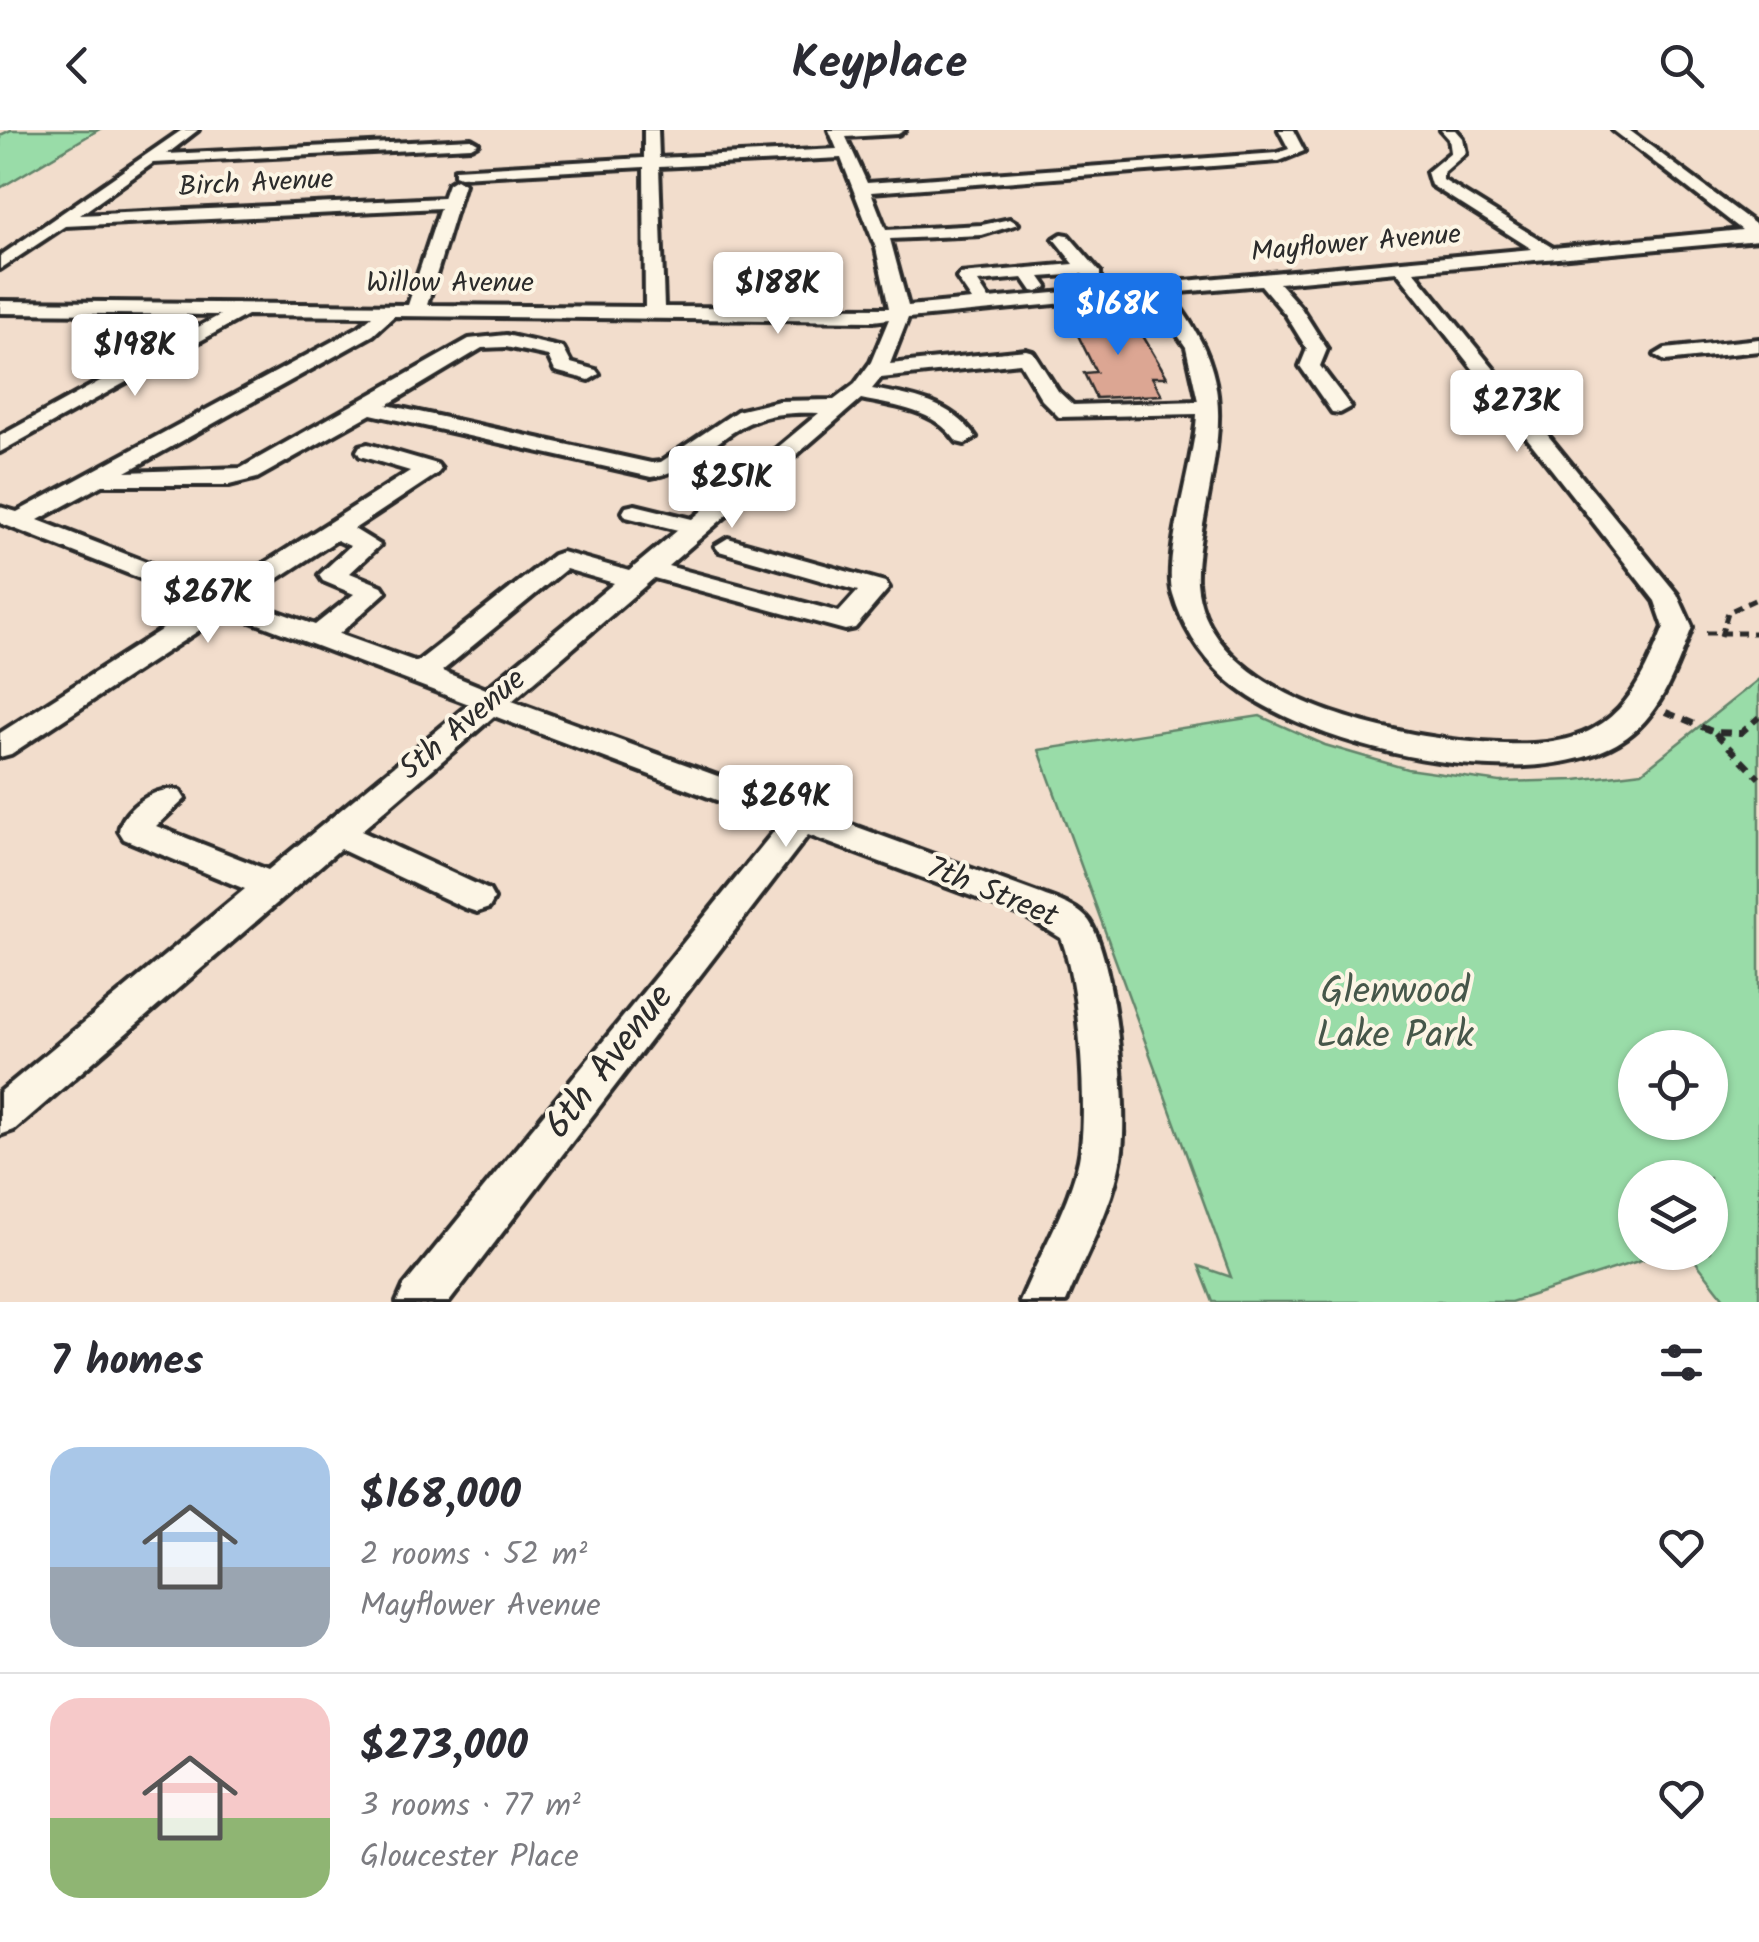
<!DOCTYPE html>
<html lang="en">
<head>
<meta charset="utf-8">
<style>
  :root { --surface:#fff; --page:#f2f2f3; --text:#2b2b33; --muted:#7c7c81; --line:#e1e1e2; --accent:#1a73e8 }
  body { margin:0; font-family:Kalam,sans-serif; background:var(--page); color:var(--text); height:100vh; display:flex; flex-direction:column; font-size:38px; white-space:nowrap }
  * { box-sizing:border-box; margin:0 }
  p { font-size:32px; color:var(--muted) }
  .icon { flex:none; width:55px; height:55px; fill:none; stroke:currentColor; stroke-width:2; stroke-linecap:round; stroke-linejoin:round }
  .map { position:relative; height:1172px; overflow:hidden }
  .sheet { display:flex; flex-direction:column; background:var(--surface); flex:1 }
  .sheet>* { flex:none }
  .controls { position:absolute; left:1618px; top:900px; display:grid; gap:20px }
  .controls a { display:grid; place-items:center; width:110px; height:110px; border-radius:50%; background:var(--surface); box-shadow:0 2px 8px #0004; font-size:50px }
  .price { position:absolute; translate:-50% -85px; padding:0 22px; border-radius:10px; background:#fff; color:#222; font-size:32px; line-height:65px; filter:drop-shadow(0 2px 5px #0008) }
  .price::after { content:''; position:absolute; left:50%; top:60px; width:30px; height:22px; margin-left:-15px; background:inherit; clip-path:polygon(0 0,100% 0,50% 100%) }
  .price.on { background:var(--accent); color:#fff }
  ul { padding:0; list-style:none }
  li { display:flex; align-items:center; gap:30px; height:250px; padding:0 50px }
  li+li { border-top:2px solid var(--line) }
  li span { display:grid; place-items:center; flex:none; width:280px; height:200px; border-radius:30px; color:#555 }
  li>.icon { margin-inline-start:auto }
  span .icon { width:120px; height:120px; fill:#fffc; stroke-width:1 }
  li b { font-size:42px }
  h2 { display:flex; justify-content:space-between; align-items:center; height:120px; padding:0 50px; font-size:42px }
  header { display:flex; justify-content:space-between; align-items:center; height:130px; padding:0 50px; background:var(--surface); font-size:45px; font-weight:600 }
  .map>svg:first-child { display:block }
</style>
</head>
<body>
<header><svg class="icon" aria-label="back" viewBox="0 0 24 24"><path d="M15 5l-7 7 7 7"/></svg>Keyplace<svg class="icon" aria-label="search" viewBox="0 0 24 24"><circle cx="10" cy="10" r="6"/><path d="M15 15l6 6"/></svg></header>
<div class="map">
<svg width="1759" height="1172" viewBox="0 0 1759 1172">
  <rect width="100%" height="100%" fill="#f2ddcc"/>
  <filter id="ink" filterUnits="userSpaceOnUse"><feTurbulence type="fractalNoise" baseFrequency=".01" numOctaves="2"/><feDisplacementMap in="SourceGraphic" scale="20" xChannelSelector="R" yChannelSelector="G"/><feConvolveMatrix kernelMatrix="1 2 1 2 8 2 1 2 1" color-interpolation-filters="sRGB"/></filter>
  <g filter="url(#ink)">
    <!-- green -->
    <g fill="#99dca8" stroke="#62846a" stroke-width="2.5" fill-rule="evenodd">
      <polygon points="11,0 98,0 0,58 0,5"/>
      <path d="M 1759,549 L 1759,1172 L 1727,1172 L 1689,1123 L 1710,1122 L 1710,1048 L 1635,1048 L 1635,1122 L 1663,1123 L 1511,1172 L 1213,1172 L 1199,1136 L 1231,1147 L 1039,620 L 1260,586 L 1325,615 L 1407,639 L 1500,652 L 1576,650 L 1642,642 ZM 1635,918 L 1710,918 L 1710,992 L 1635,992 Z"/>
    </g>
    <!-- building -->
    <polygon fill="#dca693" stroke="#2b2b2b" stroke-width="2.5" points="1132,187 1167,247 1152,247 1162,265 1096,268 1084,243 1096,242 1070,189"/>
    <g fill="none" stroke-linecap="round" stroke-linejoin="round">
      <!-- minor casing -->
      <g stroke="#2b2b2b" stroke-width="8">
        <g id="minor">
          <path d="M 182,0 L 198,0 L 167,24 L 471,9 L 478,13 L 471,17 L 153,33 L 80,85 L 443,68 L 448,54 L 456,49 L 464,54 L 427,175 L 645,177 L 644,37 L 460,47 L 455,45 L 455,39 L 644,28 L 644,0 L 658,0 L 659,28 L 837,19 L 829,0 L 905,0 L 898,4 L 846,7 L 867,53 L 1277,23 L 1289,19 L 1279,0 L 1293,0 L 1304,21 L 1279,31 L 871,62 L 886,100 L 982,95 L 1010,89 L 1018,94 L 982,105 L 890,109 L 908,176 L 972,170 L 957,148 L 960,144 L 1074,134 L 1054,109 L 1062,104 L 1068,105 L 1100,142 L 1100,150 L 1088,150 L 1082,144 L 1040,147 L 1047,157 L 1038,162 L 1032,161 L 1023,148 L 978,152 L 989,169 L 1532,119 L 1431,55 L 1427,42 L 1451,22 L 1449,9 L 1441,0 L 1456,0 L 1463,8 L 1466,23 L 1443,43 L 1443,50 L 1553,118 L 1742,100 L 1613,0 L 1629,0 L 1759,97 L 1759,110 L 1414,141 L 1677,464 L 1692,497 C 1677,536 1662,582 1627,607 C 1537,672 1301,619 1224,547 C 1200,524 1182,496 1173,464 C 1162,427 1195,330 1197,284 L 1059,287 L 1042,270 L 1020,233 L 881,248 L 872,259 C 913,266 951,272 976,307 L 965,314 L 957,312 C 934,279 898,277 861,269 L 668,436 L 839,482 L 858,461 L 719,421 L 715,416 L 728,408 L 885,452 L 889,458 L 855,498 L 845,500 L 654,448 L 512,571 L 1035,762 C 1053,769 1077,775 1089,791 C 1115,829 1129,982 1121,1027 C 1113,1077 1085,1125 1066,1172 L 1020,1172 C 1039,1125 1068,1079 1079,1030 C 1089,982 1079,853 1061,808 L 1025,786 L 808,705 L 449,1172 L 397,1172 L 404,1156 L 780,694 L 494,586 L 361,701 L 489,760 L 494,769 L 489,778 L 477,782 L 465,778 L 340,719 L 14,1000 L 0,1005 L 0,962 L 245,759 L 124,709 L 119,701 C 122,678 158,654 180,661 L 185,669 L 156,696 L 268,740 L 469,574 L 227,482 L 11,624 L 0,627 L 0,603 L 203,473 L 0,393 L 0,377 L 17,382 L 359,197 L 372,186 L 247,185 L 0,322 L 0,306 L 220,185 L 0,183 L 0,171 L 408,175 L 440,78 L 65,96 L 0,139 L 0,126 ZM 841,28 L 876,118 L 889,178 L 664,177 L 659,37 ZM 1397,142 L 1655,471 L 1664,497 C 1637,564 1614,610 1533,614 C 1435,618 1206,580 1197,452 C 1196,430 1201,406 1205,384 C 1222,290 1233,243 1169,163 L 1261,155 L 1286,185 L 1307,219 L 1300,236 L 1332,282 L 1340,283 L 1351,277 L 1320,236 L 1327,219 L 1301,178 L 1279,153 ZM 1150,165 L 1186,217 L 1198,271 L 1073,275 L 1058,261 L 1033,222 L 1026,220 L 890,234 L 908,188 ZM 394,186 L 873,191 L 889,189 L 871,232 L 855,254 L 834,270 L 779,271 L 737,281 L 661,332 L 651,333 L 387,275 L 482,218 L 506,217 L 548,226 L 555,241 L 589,250 L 599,244 L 596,240 L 571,233 L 563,218 L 506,205 L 469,209 L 241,338 L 126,342 L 373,205 ZM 819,283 L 692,389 L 635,375 L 626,377 L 623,382 L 626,387 L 678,400 L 629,441 L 562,422 L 553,425 L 417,532 L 339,504 L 386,462 L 382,456 L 350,443 L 380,415 L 354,399 L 437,344 L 441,339 L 437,334 L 368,314 L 360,316 L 357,321 L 360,326 L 410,341 L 221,461 L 38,390 L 102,355 L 229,355 L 257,348 L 371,284 L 651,347 C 691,341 708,316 741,297 C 765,283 792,282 819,283 ZM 337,410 L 350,416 L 319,445 L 323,451 L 354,464 L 315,495 L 245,470 ZM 566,439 L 614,453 L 486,559 L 442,541 Z"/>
          <polygon points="1759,209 1759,221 1665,231 1655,225 1665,219"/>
        </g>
      </g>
      <!-- path-far1 -->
      <g stroke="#2b2b2b" stroke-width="5" stroke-dasharray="9 6" stroke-linecap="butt">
        <polyline points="1706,503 1759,503"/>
        <polyline points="1721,506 1728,482 1759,468"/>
      </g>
      <!-- path -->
      <g stroke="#2b2b2b" stroke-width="6" stroke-dasharray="11 8" stroke-linecap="butt">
        <polyline points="1666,582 1714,602 1741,603 1759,587"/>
        <polyline points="1715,603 1759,648"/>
      </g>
      <!-- minor -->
      <use href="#minor" fill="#fcf5e5" fill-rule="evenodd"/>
    </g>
  </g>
  <g text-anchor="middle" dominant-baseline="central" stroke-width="8" stroke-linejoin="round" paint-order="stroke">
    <!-- far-street labels -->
    <g font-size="28" fill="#2b2b2b" stroke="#fcf5e5">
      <text transform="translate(256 54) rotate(-3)">Birch Avenue</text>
      <text transform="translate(1356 114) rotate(-5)">Mayflower Avenue</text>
      <text x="450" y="153">Willow Avenue</text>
    </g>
    <!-- street labels -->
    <g font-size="32" fill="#2b2b2b" stroke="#fcf5e5">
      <text transform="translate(463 595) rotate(-40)">5th Avenue</text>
      <text transform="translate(992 763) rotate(22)">7th Street</text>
    </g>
    <!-- near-park labels -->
    <g font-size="38" fill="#46574a" stroke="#fcf5e5">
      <text x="1395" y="863">Glenwood<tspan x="1395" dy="44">Lake Park</tspan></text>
    </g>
    <!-- near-street labels -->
    <g font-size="38" fill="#2b2b2b" stroke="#fcf5e5">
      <text transform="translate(610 932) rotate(-52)">6th Avenue</text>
    </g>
  </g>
</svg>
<div class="controls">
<a><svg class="icon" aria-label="locate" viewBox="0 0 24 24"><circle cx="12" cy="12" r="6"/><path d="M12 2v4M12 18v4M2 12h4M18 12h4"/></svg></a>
<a><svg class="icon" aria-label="layers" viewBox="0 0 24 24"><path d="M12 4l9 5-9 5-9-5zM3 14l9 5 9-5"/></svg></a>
</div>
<b class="price" style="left:778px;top:207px">$188K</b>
<b class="price on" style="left:1118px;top:228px">$168K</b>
<b class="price" style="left:135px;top:269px">$198K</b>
<b class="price" style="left:1517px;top:325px">$273K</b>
<b class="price" style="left:732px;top:401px">$251K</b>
<b class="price" style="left:208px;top:516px">$267K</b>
<b class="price" style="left:786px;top:720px">$269K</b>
</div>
<section class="sheet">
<h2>7 homes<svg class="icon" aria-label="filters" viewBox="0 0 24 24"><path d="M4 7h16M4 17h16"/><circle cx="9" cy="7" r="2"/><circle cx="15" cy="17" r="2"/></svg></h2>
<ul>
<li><span style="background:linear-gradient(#a9c7e8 60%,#9aa5b1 0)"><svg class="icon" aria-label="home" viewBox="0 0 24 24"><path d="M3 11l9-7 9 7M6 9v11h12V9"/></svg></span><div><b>$168,000</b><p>2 rooms · 52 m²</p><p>Mayflower Avenue</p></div><svg class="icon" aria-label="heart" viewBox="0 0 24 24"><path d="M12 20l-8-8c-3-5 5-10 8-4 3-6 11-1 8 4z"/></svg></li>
<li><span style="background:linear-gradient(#f6c9c9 60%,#8fb573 0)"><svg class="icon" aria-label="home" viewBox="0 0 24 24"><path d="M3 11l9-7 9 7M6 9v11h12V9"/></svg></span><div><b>$273,000</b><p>3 rooms · 77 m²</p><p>Gloucester Place</p></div><svg class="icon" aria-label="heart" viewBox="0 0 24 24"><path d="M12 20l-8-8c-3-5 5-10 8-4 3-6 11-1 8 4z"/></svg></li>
</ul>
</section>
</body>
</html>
